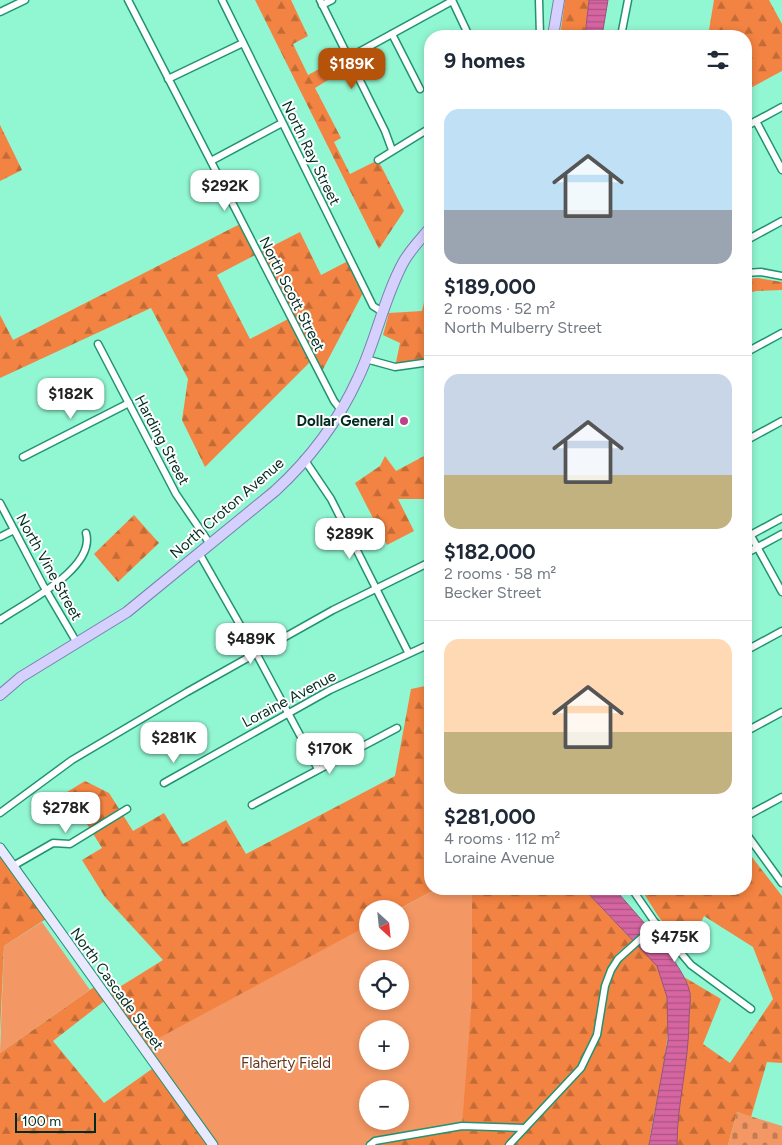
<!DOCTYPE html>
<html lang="en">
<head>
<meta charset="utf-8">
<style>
  :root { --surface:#fff; --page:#f2f2f3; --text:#1f2937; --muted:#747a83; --line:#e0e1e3; --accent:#b45309 }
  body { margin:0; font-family:Figtree,sans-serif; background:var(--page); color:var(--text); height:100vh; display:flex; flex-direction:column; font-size:19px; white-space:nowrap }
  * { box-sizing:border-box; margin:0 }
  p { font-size:16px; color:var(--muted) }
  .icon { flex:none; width:28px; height:28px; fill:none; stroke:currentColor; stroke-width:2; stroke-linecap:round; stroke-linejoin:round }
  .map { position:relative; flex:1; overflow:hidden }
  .side { position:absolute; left:424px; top:30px; width:328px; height:865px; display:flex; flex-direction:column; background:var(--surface); border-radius:20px; box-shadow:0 2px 8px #0003 }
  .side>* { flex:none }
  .needle { width:32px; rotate:153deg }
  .controls { position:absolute; left:359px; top:900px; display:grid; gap:10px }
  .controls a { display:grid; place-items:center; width:50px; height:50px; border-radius:50%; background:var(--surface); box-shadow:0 2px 8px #0003; font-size:25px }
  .scale { position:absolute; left:15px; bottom:12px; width:81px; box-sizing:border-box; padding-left:5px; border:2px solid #002c1f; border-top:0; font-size:14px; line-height:18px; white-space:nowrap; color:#002c1f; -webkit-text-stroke:4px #fff; paint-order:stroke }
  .price { position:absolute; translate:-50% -42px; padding:0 11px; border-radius:10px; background:#fff; color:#222; font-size:16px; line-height:32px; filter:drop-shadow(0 1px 2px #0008) }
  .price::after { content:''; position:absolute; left:50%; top:30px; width:15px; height:11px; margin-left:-8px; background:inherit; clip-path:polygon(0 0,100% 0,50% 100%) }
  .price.current { background:var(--accent); color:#fff }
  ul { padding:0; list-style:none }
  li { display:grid; align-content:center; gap:10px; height:265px; padding:0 20px }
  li+li { border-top:1px solid var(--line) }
  li span { display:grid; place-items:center; height:155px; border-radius:15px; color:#555 }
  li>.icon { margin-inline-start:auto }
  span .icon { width:90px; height:90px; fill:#fffc; stroke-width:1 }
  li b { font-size:21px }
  h2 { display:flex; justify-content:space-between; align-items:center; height:60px; padding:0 20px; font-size:21px }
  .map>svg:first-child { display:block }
</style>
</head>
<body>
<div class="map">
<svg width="782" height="1145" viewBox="0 0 782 1145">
  <defs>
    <pattern id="forest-firs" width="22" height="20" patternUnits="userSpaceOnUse" patternTransform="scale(1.25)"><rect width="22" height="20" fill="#f38342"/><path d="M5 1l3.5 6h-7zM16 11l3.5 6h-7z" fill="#c26b37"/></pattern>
    <pattern id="cemetery-stones" width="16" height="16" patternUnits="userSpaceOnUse" patternTransform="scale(1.25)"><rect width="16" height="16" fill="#f39764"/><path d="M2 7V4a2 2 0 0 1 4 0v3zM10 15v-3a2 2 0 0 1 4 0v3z" fill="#c27b52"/></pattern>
    <pattern id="water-rules" width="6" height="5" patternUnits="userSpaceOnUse" patternTransform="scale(1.25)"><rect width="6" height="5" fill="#d665a2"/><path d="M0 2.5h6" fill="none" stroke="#ab5383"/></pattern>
  </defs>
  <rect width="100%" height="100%" fill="#91f6d2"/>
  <!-- forest -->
  <g fill="url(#forest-firs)" fill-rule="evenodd">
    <polygon points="255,0 291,0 308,36 293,44 308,75 321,68 328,80 315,88 341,138 334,142 350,174 378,160 404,211 379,249"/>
    <polygon points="565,0 589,0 585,36 560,36"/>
    <polygon points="714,0 769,0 782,24 782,71 745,91 745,36 708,36"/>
    <polygon points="0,125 22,170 0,181"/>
    <path d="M 242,223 L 257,254 L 300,232 L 321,275 L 350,260 L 365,289 L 320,375 L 312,360 L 205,467 L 182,420 L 188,379 L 151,308 L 0,378 L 0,315 L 13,340 ZM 257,254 L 290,318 L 250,339 L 217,275 Z"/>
    <polygon points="430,276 430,362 395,367 400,343 383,335 389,313 422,311"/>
    <polygon points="758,278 782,282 782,290 756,291 745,294 745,279"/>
    <polygon points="426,455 430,499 398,499 414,531 387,545 355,483 380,466 385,456 396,471"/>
    <polygon points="134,515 159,543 118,582 94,554"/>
    <path d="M 430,685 L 430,889 L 436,889 L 399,909 L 368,909 L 367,937 L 213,1145 L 0,1145 L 0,1053 L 97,985 L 105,996 L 163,960 L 105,897 L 82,860 L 102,848 L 67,792 L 85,781 L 109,793 L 133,831 L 164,813 L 183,844 L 226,820 L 246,854 L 395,776 L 411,689 ZM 107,999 L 156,1066 L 104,1103 L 53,1041 Z"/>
    <polygon points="745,848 782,896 782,1063 767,1062 751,1117 737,1112 728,1145 677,1145 677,1120 690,994 684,977 721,999 703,1044 730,1063 773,999 753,947 704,916 686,953 658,916 641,889 745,889"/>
    <polygon points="0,849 49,917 4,946 0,1033"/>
    <path d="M 472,889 L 584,889 L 633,941 C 623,949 611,955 611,969 L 638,946 C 644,952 653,959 657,966 C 684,1011 655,1095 649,1145 L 313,1145 L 368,1121 L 400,1121 L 400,1089 L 472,996 Z"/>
  </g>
  <!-- cemetery -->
  <polygon fill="url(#cemetery-stones)" points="737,1112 782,1126 782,1145 728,1145"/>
  <!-- park -->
  <g fill="#f39764" fill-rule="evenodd">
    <path d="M 436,889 L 472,889 L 472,997 L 462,1126 L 370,1145 L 212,1145 L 142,1047 L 367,926 L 368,941 L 400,941 L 399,909 ZM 368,969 L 400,969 L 400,1001 L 368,1001 ZM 368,1029 L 400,1029 L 400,1061 L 368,1061 ZM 368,1089 L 400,1089 L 400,1121 L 368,1121 Z"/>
    <polygon points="42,922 90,990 0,1053 4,946"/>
  </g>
  <!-- water -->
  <g fill="url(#water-rules)" stroke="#96547b">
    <polygon points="589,0 608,0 602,36 585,36"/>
    <path d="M 584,889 L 615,889 C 635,914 684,963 690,993 C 691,1002 689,1012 689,1020 C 689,1062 677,1103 677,1145 L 649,1145 L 668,1040 L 667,997 L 657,966 Z"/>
  </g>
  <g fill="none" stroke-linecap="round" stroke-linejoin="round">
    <!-- street casing -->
    <g stroke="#229272" stroke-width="9">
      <g id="street">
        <polyline points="128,0 334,401 341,410"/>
        <polyline points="222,0 373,306 384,313"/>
        <polyline points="320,0 385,131 392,150"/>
        <polyline points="452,0 469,36"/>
        <polyline points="539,0 540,36"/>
        <polyline points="322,5 332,0"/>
        <polyline points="0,12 25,0"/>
        <polyline points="392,34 420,89"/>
        <polyline points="621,36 628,0"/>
        <polyline points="348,58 452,1"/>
        <polyline points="168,79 243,43"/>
        <polyline points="756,121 782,170"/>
        <polyline points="745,127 782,107"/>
        <polyline points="378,160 430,128"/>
        <polyline points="211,161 282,123"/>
        <polyline points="745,241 782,221"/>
        <polyline points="745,273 761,272 782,276"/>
        <polyline points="98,344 176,494 210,544"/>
        <polyline points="745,353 782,333"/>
        <polyline points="366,359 395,367 430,362"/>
        <polyline points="745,441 782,421"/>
        <polyline points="23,457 129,403"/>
        <polyline points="304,459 331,499 408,652"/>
        <polyline points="0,503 43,585 77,643"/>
        <polyline points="745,525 782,592"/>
        <polyline points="0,537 14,530"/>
        <polyline points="745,538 782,518"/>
        <polyline points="199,553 256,653 318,769"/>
        <polyline points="745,554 782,534"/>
        <path d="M 0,620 C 24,603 96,569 86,533"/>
        <polyline points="745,651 782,631"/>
        <polyline points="745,732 782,712"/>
        <polyline points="164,783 330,690 430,644"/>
        <polyline points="252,805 397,728"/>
        <polyline points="0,813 72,760 187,692 333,610 430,562"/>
        <polyline points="745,817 782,797"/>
        <polyline points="745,832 782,883"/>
        <polyline points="13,866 53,843 70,844 127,809"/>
        <polyline points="632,889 654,921 691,965 751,1009"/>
        <polyline points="370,1145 375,1141 462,1126 524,1128"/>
        <polyline points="509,1145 581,1068 597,1035 605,986 611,970 618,959 657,924"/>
      </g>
    </g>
    <!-- secondary casing -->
    <g stroke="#229272" stroke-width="11">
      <polyline id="secondary" points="0,848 213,1145"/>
    </g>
    <!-- primary casing -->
    <g stroke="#7882af" stroke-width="12">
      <g id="primary">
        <polyline points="553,36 559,0"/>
        <path d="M 0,695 L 21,677 L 127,612 L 275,491 C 309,460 339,420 358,378 C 376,341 384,297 404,261 C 411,249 421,239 430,228"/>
      </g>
    </g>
    <!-- street -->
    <use href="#street" stroke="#fff" stroke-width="6"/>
    <!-- secondary -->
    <use href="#secondary" stroke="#eae8fe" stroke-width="9"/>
    <!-- primary -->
    <use href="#primary" stroke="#d5d0fd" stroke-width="10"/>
  </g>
  <!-- markers -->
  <circle fill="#c0408a" stroke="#fff" stroke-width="2" cx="404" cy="421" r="5"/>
  <g text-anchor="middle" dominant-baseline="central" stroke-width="4" stroke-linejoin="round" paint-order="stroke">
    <!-- street labels -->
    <g font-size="15" fill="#002c1f" stroke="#fff">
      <text transform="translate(311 153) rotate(64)">North Ray Street</text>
      <text transform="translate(292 294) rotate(63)">North Scott Street</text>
      <text transform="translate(162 440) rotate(62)">Harding Street</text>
      <text transform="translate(227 508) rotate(-41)">North Croton Avenue</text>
      <text transform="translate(49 567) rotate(61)">North Vine Street</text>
      <text transform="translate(289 699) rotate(-28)">Loraine Avenue</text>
      <text transform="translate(117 989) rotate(54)">North Cascade Street</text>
    </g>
    <!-- poi labels -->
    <g font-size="15" font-weight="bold" fill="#002c1f" stroke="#fff" text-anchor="end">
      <text x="394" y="421">Dollar General</text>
    </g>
    <!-- park labels -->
    <g font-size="15" fill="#65381e" stroke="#fff">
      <text x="286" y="1063">Flaherty Field</text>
    </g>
  </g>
</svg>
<div class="controls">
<a><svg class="needle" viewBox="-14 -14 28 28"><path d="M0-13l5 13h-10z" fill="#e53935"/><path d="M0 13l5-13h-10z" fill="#747a83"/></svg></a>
<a><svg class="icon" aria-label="locate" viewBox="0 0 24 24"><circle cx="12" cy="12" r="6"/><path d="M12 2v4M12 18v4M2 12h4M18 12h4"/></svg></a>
<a>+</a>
<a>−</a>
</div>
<div class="scale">100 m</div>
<b class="price current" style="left:352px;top:90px">$189K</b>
<b class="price" style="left:225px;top:212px">$292K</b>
<b class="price" style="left:71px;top:420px">$182K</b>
<b class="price" style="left:350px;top:560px">$289K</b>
<b class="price" style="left:251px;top:665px">$489K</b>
<b class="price" style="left:174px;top:764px">$281K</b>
<b class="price" style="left:330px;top:775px">$170K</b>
<b class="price" style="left:66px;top:834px">$278K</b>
<b class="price" style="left:675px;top:963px">$475K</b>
<section class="side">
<h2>9 homes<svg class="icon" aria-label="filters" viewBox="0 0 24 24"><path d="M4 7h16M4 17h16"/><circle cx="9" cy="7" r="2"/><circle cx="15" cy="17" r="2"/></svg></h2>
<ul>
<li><span style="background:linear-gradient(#bfe0f5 65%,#9aa5b1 0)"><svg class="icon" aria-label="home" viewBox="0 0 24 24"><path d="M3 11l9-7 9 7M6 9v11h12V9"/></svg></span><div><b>$189,000</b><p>2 rooms · 52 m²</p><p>North Mulberry Street</p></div></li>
<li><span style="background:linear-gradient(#c9d6e8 65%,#c2b280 0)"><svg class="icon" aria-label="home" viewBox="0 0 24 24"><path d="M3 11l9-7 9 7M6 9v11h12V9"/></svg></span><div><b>$182,000</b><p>2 rooms · 58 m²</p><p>Becker Street</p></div></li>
<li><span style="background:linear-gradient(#ffd9b3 60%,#c2b280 0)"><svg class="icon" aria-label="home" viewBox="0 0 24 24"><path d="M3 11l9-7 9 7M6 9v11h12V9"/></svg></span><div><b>$281,000</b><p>4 rooms · 112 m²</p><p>Loraine Avenue</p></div></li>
</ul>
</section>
</div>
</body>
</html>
